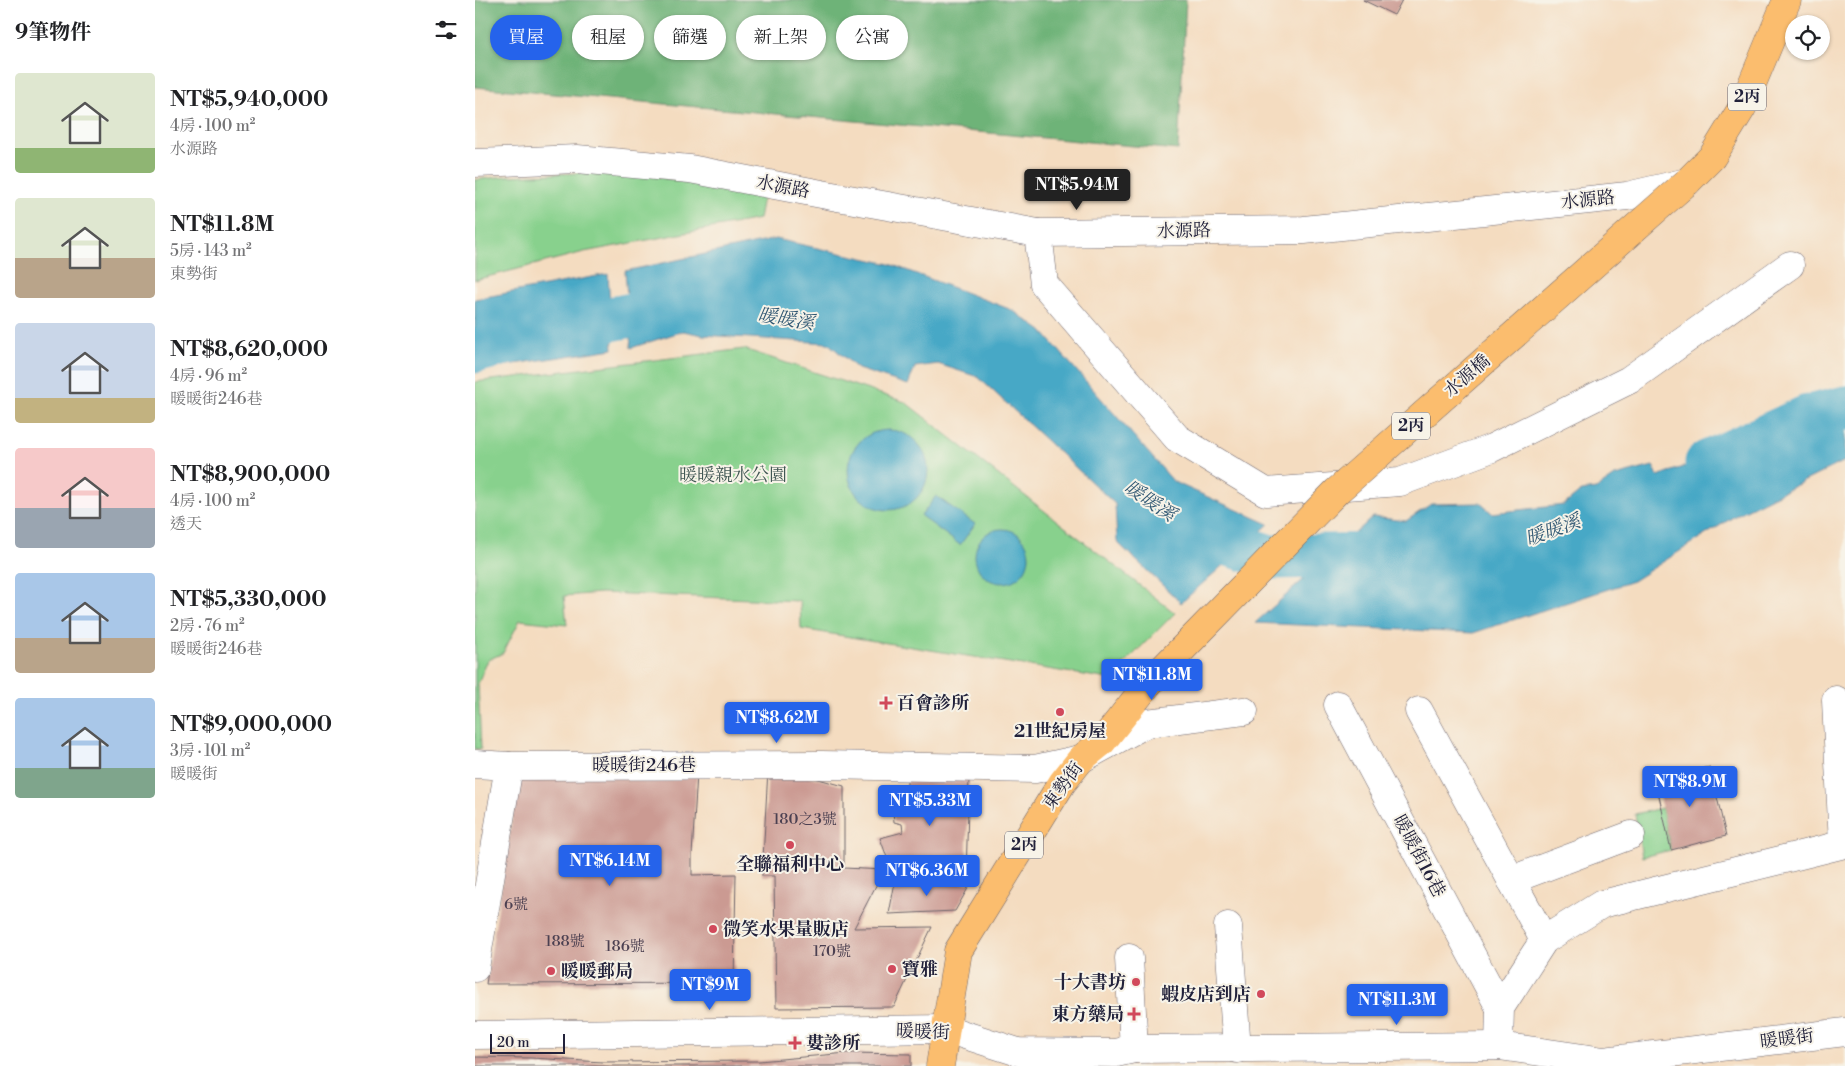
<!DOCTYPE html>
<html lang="zh-TW">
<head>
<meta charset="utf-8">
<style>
  :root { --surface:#fff; --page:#f6f6f6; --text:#202124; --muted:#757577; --accent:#2563eb }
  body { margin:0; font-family:"Libre Bodoni","Noto Serif TC",serif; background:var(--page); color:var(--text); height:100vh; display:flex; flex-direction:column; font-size:19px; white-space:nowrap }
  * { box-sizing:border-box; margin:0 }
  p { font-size:16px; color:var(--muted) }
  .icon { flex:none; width:28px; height:28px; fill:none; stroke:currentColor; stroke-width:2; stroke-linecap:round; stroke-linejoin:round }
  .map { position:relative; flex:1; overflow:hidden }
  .drawer { display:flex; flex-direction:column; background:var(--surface); width:475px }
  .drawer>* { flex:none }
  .hud { position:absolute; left:15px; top:15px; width:475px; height:45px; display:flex; gap:10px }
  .tools { position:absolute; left:1310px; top:15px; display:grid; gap:10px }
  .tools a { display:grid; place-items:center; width:45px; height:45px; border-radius:50%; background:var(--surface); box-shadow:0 1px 4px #0004; font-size:25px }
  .scale { position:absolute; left:15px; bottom:12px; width:75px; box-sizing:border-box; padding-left:5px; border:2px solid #22223b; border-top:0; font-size:14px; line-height:18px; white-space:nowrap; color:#22223b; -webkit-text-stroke:4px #f7f3e8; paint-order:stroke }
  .price { position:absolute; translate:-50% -42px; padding:0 11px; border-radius:5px; background:var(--accent); color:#fff; font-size:16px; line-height:32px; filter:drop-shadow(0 1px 2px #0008) }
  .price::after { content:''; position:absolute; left:50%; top:30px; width:15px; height:11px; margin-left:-8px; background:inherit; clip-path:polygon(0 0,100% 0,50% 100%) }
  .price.selected { background:#222; color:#fff }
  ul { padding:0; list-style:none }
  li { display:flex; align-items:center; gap:15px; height:125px; padding:0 15px }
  li span { display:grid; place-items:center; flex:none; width:140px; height:100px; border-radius:5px; color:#555 }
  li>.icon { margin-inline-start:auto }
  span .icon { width:60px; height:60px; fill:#fffc; stroke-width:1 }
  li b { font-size:21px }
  h2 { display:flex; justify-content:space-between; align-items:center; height:60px; padding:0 15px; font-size:21px }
  .tag { padding:0 18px; border-radius:22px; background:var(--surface); box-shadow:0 1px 4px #0004; font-size:18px; line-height:45px }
  .tag.selected { background:var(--accent); color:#fff }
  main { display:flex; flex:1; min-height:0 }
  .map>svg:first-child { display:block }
</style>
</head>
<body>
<main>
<section class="drawer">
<h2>9筆物件<svg class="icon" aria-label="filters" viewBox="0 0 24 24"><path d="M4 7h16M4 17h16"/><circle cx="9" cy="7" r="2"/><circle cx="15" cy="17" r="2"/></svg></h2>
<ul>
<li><span style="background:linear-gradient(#dfe7d0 75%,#8fb573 0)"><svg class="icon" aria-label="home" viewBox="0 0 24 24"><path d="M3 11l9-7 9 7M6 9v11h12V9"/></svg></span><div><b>NT$5,940,000</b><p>4房 · 100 m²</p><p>水源路</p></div></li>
<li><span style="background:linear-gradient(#dfe7d0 60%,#b9a48a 0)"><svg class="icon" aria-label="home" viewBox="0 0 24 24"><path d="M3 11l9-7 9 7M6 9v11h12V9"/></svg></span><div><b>NT$11.8M</b><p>5房 · 143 m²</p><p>東勢街</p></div></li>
<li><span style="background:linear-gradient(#c9d6e8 75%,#c2b280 0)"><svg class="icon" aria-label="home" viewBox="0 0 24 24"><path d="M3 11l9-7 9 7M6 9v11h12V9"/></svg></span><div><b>NT$8,620,000</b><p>4房 · 96 m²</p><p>暖暖街246巷</p></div></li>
<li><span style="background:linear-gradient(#f6c9c9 60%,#9aa5b1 0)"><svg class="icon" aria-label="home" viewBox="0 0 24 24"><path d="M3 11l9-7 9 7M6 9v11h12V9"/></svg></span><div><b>NT$8,900,000</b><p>4房 · 100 m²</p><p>透天</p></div></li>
<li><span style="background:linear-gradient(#a9c7e8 65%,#b9a48a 0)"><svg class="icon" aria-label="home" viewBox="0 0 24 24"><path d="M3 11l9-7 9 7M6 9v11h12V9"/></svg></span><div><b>NT$5,330,000</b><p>2房 · 76 m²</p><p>暖暖街246巷</p></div></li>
<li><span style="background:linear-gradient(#a9c7e8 70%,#7fa58c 0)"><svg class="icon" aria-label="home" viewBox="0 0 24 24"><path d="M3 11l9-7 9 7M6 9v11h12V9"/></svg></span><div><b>NT$9,000,000</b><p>3房 · 101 m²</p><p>暖暖街</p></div></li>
</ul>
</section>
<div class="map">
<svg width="1370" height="1066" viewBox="0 0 1370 1066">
  <rect width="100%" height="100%" fill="#f7f3e8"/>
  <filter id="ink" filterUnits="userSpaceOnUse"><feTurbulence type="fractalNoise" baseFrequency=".02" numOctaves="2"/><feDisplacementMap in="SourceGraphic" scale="10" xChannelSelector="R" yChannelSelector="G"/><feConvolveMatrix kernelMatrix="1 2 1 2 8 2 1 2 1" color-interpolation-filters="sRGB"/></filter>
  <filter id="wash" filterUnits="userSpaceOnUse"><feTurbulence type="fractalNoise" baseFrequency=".0096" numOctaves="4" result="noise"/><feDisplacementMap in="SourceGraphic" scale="20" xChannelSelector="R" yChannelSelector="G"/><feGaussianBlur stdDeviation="1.12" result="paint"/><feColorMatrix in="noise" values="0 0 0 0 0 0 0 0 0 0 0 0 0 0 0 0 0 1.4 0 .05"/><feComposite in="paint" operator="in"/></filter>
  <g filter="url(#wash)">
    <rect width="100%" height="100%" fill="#f4dcc0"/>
    <!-- green -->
    <g fill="#88d18d" stroke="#557a64">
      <polygon points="153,171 288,197 284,219 109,252 0,280 0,180 31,176"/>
      <polygon points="269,349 430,402 700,613 634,679 326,629 325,601 126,593 89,596 92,625 45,620 28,653 13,660 3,683 6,749 0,749 0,382"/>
      <polygon points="1187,808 1196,850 1167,857 1160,814"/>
    </g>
    <!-- forest -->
    <polygon fill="#6eb378" stroke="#486a5a" points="0,0 711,0 703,150 0,87"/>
    <!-- water -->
    <g fill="#47a8c6" stroke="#346580">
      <polygon points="301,239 415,264 537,310 567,331 699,482 794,524 706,603 642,542 640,504 503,377 463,364 440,367 433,385 383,369 353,343 228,335 208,331 156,348 150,271"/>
      <polygon points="133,274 138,349 0,370 0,299"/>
      <polygon points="1370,398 1370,461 1263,514 1158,581 998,633 780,623 898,517 931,521 956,504 1005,503 1017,513 1089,505 1106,491 1121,489 1140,476 1178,466 1183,476 1363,410"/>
      <circle cx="413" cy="470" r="40"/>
      <polygon points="461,496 500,524 485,545 446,516"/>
      <circle cx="527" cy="556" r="27"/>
    </g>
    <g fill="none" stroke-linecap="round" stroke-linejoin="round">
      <!-- river -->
      <g stroke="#47a8c6" stroke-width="45">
        <polyline points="0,351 75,331 213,304"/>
        <polyline points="1232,463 1333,417 1370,408"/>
        <polyline points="710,525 748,542 795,557 915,555"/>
      </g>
    </g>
    <g id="blocks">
      <!-- building -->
      <g fill="#cb9a92">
        <polygon points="888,0 927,0 919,15"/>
        <polygon points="1235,767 1251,836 1196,850 1180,778"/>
        <polygon points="293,770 310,770 369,786 369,868 409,870 379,928 457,927 419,1007 301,1008 299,876 287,876"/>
        <polygon points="222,774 217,855 217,875 261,874 259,983 11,984 44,775"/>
        <polygon points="432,778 494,778 491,874 431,876 431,867 414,863 405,838 428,832 427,824 419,822 416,790 432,786"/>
        <polygon points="420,882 496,883 480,911 414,914"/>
        <polygon points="372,1053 436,1054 436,1066 0,1066 0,1057 56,1058 128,1062 284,1061"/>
      </g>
    </g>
  </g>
  <g filter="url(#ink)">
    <use href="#blocks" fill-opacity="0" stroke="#6c636a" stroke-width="1"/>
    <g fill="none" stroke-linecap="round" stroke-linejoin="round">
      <!-- minor casing -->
      <g stroke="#6c636a" stroke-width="29">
        <g id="minor">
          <polyline points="0,163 102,159 215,169 357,196 563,233 829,230 1152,196 1212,182"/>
          <polyline points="563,233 569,284 702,438 791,492 925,482 1017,448 1154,380 1315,265"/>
          <polyline points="1361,700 1368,844"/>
          <polyline points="863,705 1025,1008"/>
          <polyline points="944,711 1069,940"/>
          <polyline points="0,764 34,766 347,765 560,769 606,759 672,723 769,711"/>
          <polyline points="1036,880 1156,835"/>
          <polyline points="753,926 762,1049"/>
          <polyline points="654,958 659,1049"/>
          <polyline points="0,968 34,766"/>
          <polyline points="0,1035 471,1029 543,1052 641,1053 659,1049 1024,1046 1129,1061 1370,1032"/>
          <polyline points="1024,1046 1025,1008 1069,940 1127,904 1370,844"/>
        </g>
      </g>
      <!-- major casing -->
      <g stroke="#6c636a" stroke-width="29">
        <g id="major">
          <polyline points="1212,182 1237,157 1267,108 1312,0"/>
          <polyline points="465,1066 483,951 587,783 606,759 627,742 673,684"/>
        </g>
      </g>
      <!-- minor -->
      <use href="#minor" stroke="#fff" stroke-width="28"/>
      <!-- major -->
      <use href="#major" stroke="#fbbd6e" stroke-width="28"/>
      <!-- major-bridge casing -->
      <g stroke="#6c636a" stroke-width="29" stroke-linecap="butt">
        <polyline id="major-bridge" points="673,684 862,491 1212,182"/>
      </g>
      <!-- major-bridge -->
      <use href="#major-bridge" stroke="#fbbd6e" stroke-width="28"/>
    </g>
  </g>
  <!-- markers -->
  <g fill="#d1495b" stroke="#f7f3e8" stroke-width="2">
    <path d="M408.5 695.5h5v5h5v5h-5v5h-5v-5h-5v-5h5z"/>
    <circle cx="585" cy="712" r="5"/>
    <circle cx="315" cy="845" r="5"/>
    <circle cx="238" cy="929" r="5"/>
    <circle cx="417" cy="969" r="5"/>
    <circle cx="76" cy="971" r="5"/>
    <circle cx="661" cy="982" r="5"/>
    <circle cx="786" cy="994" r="5"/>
    <path d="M656.5 1006.5h5v5h5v5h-5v5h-5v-5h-5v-5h5z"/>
    <path d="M317.5 1035.5h5v5h5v5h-5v5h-5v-5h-5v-5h5z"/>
  </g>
  <g text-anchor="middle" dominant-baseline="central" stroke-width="4" stroke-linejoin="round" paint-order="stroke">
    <!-- number labels -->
    <g font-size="15" fill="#4c4051">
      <text x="330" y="819">180之3號</text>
      <text x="41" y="904">6號</text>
      <text x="90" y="941">188號</text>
      <text x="150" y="946">186號</text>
      <text x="357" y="951">170號</text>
    </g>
    <!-- shield labels -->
    <g fill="#f7f3e8" stroke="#62616f" stroke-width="1">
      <rect x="1253" y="83.5" width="38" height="27" rx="4"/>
      <rect x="917" y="412.5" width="38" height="27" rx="4"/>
      <rect x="530" y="831.5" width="38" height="27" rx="4"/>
    </g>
    <g font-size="16" font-weight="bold" fill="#22223b">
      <text x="1272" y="97">2丙</text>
      <text x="936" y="426">2丙</text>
      <text x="549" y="845">2丙</text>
    </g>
    <!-- street labels -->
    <g font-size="18" fill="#22223b" stroke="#f7f3e8">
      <text transform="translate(308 187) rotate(11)">水源路</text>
      <text transform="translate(1113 200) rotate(-6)">水源路</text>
      <text transform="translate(709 231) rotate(-1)">水源路</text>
      <text transform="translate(992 376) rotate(-41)">水源橋</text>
      <text x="169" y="765">暖暖街246巷</text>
      <text transform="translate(588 786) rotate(-54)">東勢街</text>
      <text transform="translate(944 856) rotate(62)">暖暖街16巷</text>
      <text transform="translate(448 1032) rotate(2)">暖暖街</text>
      <text transform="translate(1312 1039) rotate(-7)">暖暖街</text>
    </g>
    <!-- park labels -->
    <g font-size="18" fill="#415754" stroke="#f7f3e8">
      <text x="258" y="475">暖暖親水公園</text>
    </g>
    <!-- poi labels -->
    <g font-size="18" font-weight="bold" fill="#22223b" stroke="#f7f3e8" text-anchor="start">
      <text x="422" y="703">百會診所</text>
      <text x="585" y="731" text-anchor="middle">21世紀房屋</text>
      <text x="315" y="864" text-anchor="middle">全聯福利中心</text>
      <text x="248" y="929">微笑水果量販店</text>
      <text x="427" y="969">寶雅</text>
      <text x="86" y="971">暖暖郵局</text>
      <text x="651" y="982" text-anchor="end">十大書坊</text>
      <text x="776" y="994" text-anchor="end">蝦皮店到店</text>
      <text x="649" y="1014" text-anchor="end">東方藥局</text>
      <text x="331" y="1043">婁診所</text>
    </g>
    <!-- water labels -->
    <g font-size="19" font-style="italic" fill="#315873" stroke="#f7f3e8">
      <text transform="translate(311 319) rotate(9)">暖暖溪</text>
      <text transform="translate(675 501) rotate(34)">暖暖溪</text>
      <text transform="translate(1078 530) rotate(-20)">暖暖溪</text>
    </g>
  </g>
</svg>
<div class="tools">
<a><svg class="icon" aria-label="locate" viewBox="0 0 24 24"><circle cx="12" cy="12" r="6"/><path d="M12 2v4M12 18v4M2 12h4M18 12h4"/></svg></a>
</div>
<div class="scale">20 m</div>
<b class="price selected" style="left:602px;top:211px">NT$5.94M</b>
<b class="price" style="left:677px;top:701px">NT$11.8M</b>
<b class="price" style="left:302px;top:744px">NT$8.62M</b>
<b class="price" style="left:1215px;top:808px">NT$8.9M</b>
<b class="price" style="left:455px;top:827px">NT$5.33M</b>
<b class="price" style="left:135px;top:887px">NT$6.14M</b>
<b class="price" style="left:452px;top:897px">NT$6.36M</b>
<b class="price" style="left:235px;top:1011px">NT$9M</b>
<b class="price" style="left:922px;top:1026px">NT$11.3M</b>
<div class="hud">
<a class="tag selected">買屋</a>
<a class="tag">租屋</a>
<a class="tag">篩選</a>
<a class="tag">新上架</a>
<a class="tag">公寓</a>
</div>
</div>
</main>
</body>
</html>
